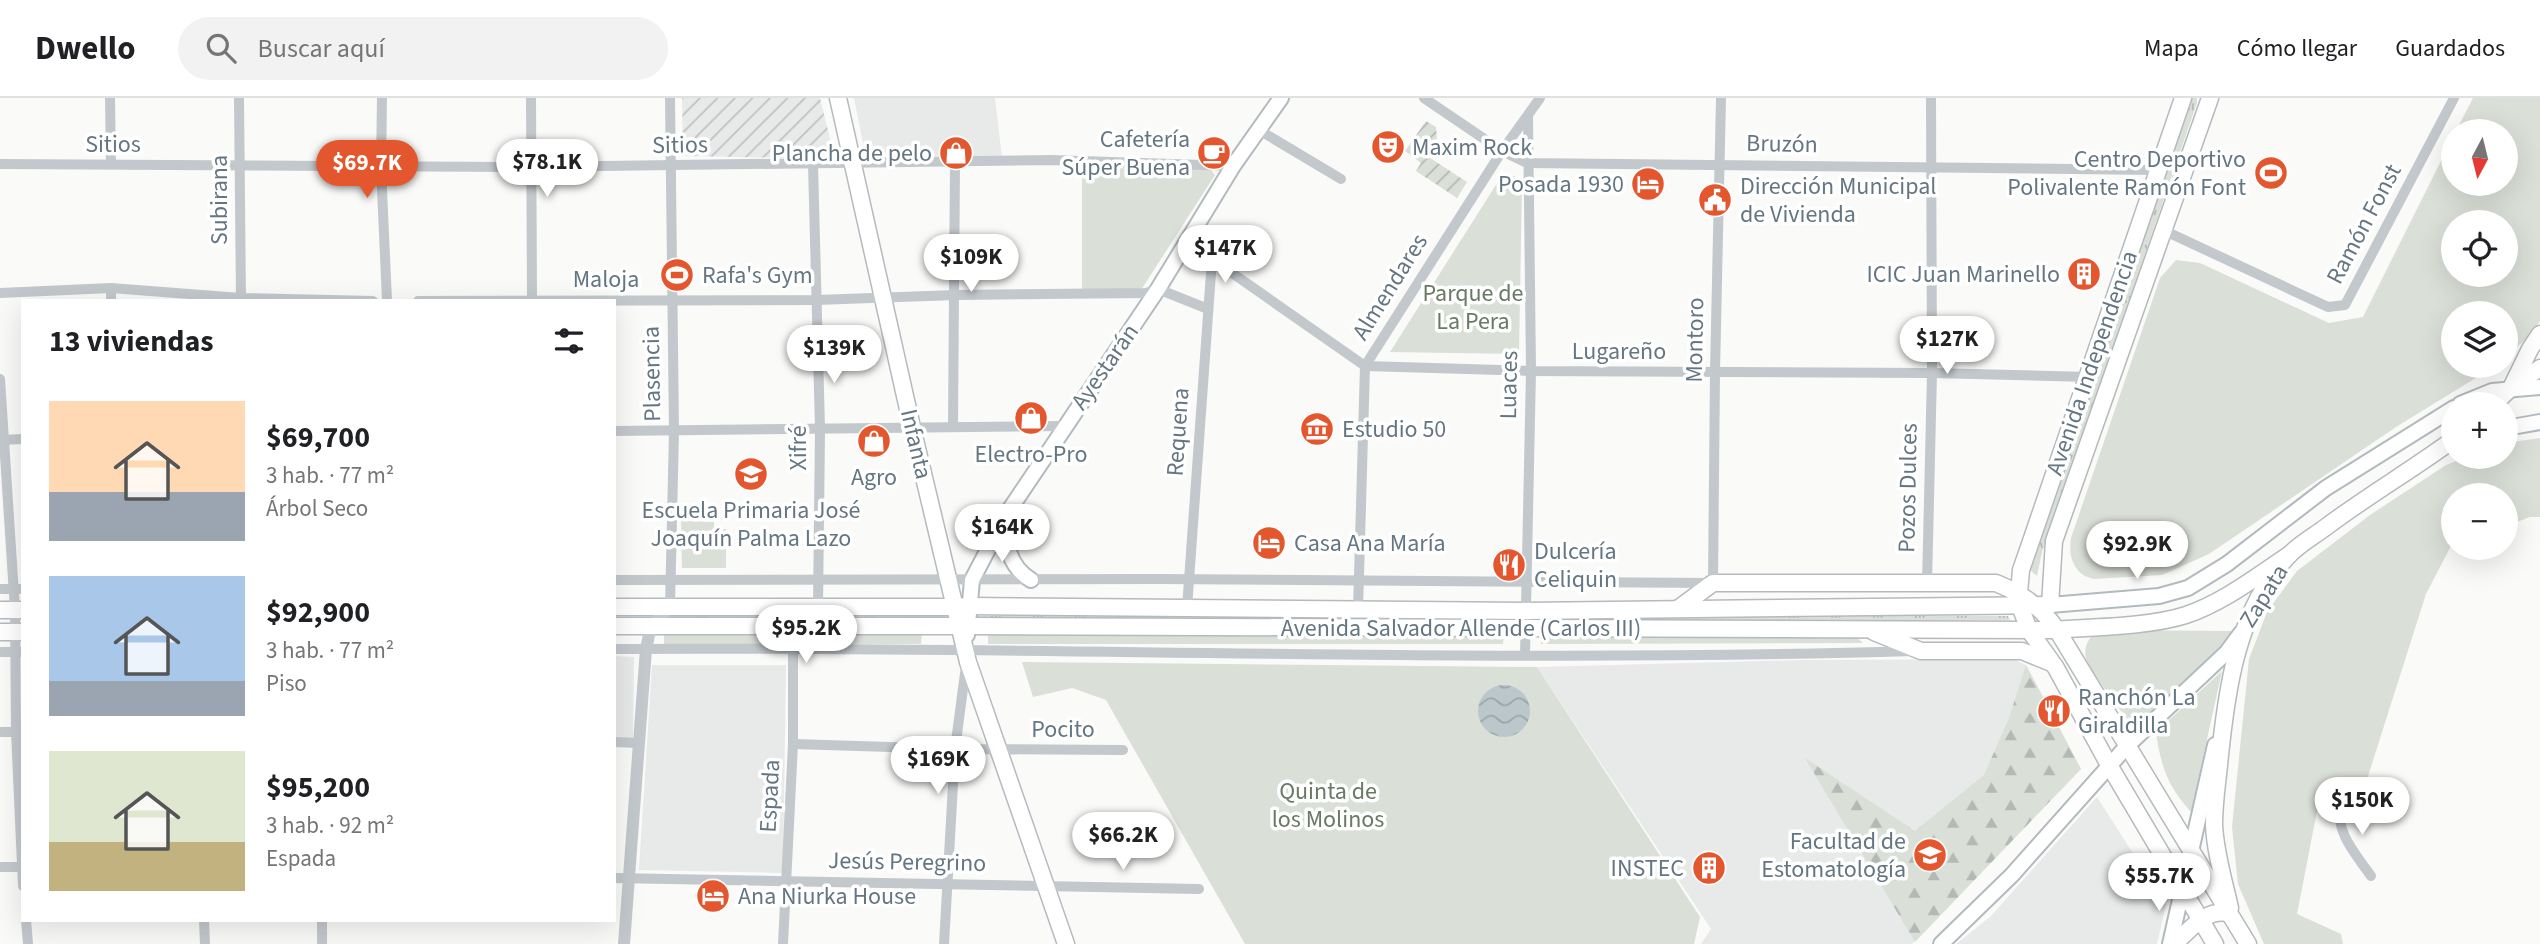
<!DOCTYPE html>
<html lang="es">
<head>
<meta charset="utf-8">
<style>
  :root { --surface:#fff; --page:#f2f2f2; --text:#202124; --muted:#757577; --line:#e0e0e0; --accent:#e4572e }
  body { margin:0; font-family:"Source Sans 3",sans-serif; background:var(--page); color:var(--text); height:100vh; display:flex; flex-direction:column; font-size:26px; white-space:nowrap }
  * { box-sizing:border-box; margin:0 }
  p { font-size:23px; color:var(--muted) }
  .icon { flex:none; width:38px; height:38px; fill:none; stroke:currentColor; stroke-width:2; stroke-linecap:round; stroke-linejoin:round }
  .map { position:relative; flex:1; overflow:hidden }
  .side { position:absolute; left:21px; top:201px; width:595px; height:623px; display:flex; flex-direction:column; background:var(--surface); border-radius:0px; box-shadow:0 7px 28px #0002 }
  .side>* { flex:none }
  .needle { width:46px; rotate:187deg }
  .controls { position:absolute; left:2441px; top:21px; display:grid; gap:14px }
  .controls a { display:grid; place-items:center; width:77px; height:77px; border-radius:50%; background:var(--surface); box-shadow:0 7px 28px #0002; font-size:35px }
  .price { position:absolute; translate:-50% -60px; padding:0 16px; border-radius:24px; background:#fff; color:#222; font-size:23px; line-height:46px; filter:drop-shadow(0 2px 4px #0008) }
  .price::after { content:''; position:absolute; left:50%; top:42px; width:21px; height:16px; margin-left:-10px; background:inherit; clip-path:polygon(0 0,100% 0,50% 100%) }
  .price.selected { background:var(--accent); color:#fff }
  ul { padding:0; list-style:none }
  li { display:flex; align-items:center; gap:21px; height:175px; padding:0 28px }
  li span { display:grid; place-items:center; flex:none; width:196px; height:140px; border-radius:0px; color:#555 }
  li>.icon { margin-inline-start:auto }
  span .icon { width:84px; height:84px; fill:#fffc; stroke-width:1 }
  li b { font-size:30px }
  h2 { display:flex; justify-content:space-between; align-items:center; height:84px; padding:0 28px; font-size:30px }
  header { display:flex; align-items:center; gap:42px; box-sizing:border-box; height:98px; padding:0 35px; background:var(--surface); border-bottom:2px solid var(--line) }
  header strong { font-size:33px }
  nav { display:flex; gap:38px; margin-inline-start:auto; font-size:24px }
  .search { width:490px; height:63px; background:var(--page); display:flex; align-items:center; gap:18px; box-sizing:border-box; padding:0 24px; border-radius:38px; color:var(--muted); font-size:26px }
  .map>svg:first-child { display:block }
</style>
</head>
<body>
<header>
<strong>Dwello</strong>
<div class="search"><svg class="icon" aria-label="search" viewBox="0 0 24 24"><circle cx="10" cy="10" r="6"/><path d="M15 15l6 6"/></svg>Buscar aquí</div>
<nav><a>Mapa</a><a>Cómo llegar</a><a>Guardados</a></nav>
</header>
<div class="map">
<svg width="2540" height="846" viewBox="0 0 2540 846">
  <defs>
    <pattern id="industrial-furrows" width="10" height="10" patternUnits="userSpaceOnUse" patternTransform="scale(1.75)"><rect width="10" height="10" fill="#e8e9e9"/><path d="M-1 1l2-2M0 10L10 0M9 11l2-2" fill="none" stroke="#c0c1c2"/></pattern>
    <pattern id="grass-tufts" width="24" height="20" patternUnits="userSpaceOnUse" patternTransform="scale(1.75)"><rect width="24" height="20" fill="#dadfd7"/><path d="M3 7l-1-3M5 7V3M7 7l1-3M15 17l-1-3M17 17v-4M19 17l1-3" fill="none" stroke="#b4b9b4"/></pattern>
    <pattern id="forest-firs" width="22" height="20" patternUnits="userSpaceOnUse" patternTransform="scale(1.75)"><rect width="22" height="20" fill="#dadfd7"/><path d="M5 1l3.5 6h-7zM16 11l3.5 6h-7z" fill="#b4b9b4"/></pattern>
    <pattern id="garden-furrows" width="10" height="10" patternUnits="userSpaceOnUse" patternTransform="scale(1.75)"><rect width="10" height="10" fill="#dadfd7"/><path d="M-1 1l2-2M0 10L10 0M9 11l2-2" fill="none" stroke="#b4b9b4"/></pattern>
    <pattern id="water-waves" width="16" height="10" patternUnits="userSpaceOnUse" patternTransform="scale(1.75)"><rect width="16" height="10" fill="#bbc7cb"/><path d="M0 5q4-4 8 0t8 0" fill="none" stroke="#9ca6aa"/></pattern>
  </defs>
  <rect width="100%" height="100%" fill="#fafaf8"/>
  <!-- built -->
  <g fill="#e8e9e9">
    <polygon points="854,0 995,0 1002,60 865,55"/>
    <polygon points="614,558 634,559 633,642 614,642"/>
    <polygon points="2013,561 2026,567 2081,671 1912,846 1701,846 1711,831 1537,569 1802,562"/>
    <polygon points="652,567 786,567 783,775 639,772"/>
    <polygon points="2097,699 2166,807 2157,846 1956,846 1990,819"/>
  </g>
  <!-- industrial -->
  <polygon fill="url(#industrial-furrows)" points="682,0 820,0 835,61 683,58"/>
  <!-- grass -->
  <g fill="url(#grass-tufts)">
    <polygon points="2191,0 2197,0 2197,5 2042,454 2037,478 2030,472 2034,452"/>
    <polygon points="1520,517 1520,522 975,524 975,518"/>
    <polygon points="1530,517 2008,518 2010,522 1530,522"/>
    <polygon points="670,518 946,518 942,524 664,524"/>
    <polygon points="1851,534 1863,545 1541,546 1541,535"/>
    <polygon points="1504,535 1503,546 988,546 988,536"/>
    <polygon points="664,536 922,536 921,546 664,547"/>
  </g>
  <!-- forest -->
  <polygon fill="url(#forest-firs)" points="2026,567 2081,671 1915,844 1805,660 1915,733 1984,677 2009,620"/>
  <!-- park -->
  <g fill="#dadfd7" fill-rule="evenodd">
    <path d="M 2473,0 L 2540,0 L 2540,223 L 2530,238 L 2506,258 L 2506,215 L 2454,215 L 2454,268 L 2494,268 L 2492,270 L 2396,329 L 2209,456 L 2162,477 L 2094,481 C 2074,477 2068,459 2071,440 L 2160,180 L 2176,162 L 2200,165 L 2329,225 L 2363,219 L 2453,39 L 2454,86 L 2506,86 L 2506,33 L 2456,33 ZM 2454,124 L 2506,124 L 2506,177 L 2454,177 Z"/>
    <polygon points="1082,68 1210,71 1215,77 1141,192 1082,191"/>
    <polygon points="1508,76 1519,80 1522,87 1519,256 1390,254 1501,79"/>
    <polygon points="2540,340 2540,419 2530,419 2506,428 2506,397 2454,397 2453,444 2426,496 2362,697 2318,708 2297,816 2341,836 2343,846 2264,846 2238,786 2232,729 2249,561 2267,514 2297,473 2370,417 2446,367 2466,359 2506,359 2506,345"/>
    <polygon points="681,423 714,424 714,431 726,431 726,470 682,470"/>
    <path d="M 2100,532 L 2233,533 L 2227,542 L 2134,630 C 2124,616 2089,573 2086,560 C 2083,548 2090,537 2100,532 Z"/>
    <polygon points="1022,564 1537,569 1700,819 1694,846 1245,846 1106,602 1072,590 1033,599"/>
    <path d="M 2222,573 L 2191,714 C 2167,687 2161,669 2156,634 Z"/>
  </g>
  <!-- garden -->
  <polygon fill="url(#garden-furrows)" points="1426,23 1436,29 1437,42 1427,58 1467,84 1457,100 1416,73 1421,65 1405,53"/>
  <!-- water -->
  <circle fill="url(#water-waves)" cx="1504" cy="613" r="26"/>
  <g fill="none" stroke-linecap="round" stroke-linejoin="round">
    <!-- secondary casing -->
    <g stroke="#b3babf" stroke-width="18">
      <g id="secondary">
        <polyline points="2460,306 2492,293 2540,289"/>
        <polyline points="2506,330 2540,324"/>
        <path d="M 1006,419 C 1006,445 1007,467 1031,482"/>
        <polyline points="2050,507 2159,498 2188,490 2227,466 2326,390 2454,310"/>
        <polyline points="967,537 972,482 1006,417 1158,191 1233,68 1281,0"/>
        <polyline points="1941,846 2012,777 2127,648 2227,554 2241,535"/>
        <polyline points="2170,846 2215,647"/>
      </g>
    </g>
    <!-- primary casing -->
    <g stroke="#b5babe" stroke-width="19">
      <g id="primary">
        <polyline points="838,0 912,329 968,564 1066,846"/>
        <polyline points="2183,0 2029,449 2021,472 2019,495 2020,508 2029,532 2056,570 2109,667 2215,846"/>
        <polyline points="2494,306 2511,290 2540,270"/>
        <polyline points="968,508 1525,513 2050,507"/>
        <polyline points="614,509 955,509"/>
        <path d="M 1679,510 L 1713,485 L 1996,485 C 2021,495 2042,509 2057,532 L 2248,846"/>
        <polyline points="0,512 23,512"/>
        <polyline points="614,528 960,528"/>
        <path d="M 967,528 L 2051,532 C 2091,529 2149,529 2186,517 C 2224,504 2257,478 2289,457"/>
        <polyline points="0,534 23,534"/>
        <polyline points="1874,534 1921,553 2022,553 2049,564"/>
        <path d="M 2230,810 C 2224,783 2215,754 2214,726 C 2214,706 2217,687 2219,667 C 2226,594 2236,514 2288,458 C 2298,447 2314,438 2326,429 C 2367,398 2412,372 2454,341"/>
        <path d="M 2174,846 C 2190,832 2205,811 2227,815"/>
      </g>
    </g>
    <!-- trunk casing -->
    <g stroke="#b4b9bd" stroke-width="19">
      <g id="trunk">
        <polyline points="2511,290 2530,251 2540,236"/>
        <polyline points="2050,507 2054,443 2210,0"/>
        <polyline points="955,509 968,508"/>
        <polyline points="960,528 967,528"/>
      </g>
    </g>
    <!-- minor -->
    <g stroke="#c3c8cc" stroke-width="10">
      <polyline points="110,0 111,66"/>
      <polyline points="239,0 241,203"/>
      <polyline points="382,0 381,69 387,203"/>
      <polyline points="531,0 532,203"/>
      <polyline points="1424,0 1502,53 1527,65 2158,72"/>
      <polyline points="1259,32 1341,81"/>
      <polyline points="0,66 531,69 1051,62 1233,68"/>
      <polyline points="813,66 820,331 818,509"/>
      <polyline points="2163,132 2328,209 2345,207 2454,0"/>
      <polyline points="1186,147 1212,161 1365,268 1531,273 1932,275 2089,279"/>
      <polyline points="111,190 111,203"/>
      <polyline points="0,195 111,190 241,200 373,203"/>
      <polyline points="418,203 816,202 956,197 1146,195 1158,191 1208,211"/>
      <polyline points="0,281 15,512 16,634 23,788"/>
      <polyline points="953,328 955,63"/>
      <polyline points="614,333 1064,328"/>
      <polyline points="0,342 23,341"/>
      <polyline points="614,482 1159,481 1713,485 1715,274 1721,0"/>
      <polyline points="1927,486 1932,275 1931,0"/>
      <polyline points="0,491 23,491"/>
      <polyline points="670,509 674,332 670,0"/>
      <polyline points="1187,510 1212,161"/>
      <polyline points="1358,512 1365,268 1502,53 1540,0"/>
      <path d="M 614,551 C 1047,548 1480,566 1913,553"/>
      <polyline points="0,554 23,554"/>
      <polyline points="1525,557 1531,273 1528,18"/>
      <polyline points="0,634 20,634"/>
      <polyline points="614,644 639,645"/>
      <polyline points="793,646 955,651 1123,652"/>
      <path d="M 2339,703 C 2337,737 2352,751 2371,778"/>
      <polyline points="0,769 23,769"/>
      <polyline points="614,780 1199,791"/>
      <polyline points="26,822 28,846"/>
      <polyline points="204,822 205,846"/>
      <polyline points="322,846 322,822"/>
      <polyline points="783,846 793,646 793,552"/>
      <polyline points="944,846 955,651 966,568"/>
    </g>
    <!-- tertiary -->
    <polyline stroke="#c3c8cc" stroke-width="12" points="624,846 646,551 651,528 670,509"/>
    <!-- secondary -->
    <use href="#secondary" stroke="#fff" stroke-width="14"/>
    <!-- primary -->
    <use href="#primary" stroke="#fff" stroke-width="16"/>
    <!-- trunk -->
    <use href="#trunk" stroke="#fff" stroke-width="16"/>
  </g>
  <!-- icons -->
  <defs>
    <g id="theatre-disc" transform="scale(1.75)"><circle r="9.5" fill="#e4572e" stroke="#fff"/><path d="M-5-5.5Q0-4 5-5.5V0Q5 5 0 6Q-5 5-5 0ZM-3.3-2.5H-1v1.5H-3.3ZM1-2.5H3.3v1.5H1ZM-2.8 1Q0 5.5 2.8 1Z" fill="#fff"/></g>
    <g id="shop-disc" transform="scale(1.75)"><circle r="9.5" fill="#e4572e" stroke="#fff"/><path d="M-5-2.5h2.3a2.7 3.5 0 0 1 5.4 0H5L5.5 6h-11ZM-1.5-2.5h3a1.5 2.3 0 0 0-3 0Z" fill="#fff"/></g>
    <g id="cafe-disc" transform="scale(1.75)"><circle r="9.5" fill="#e4572e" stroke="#fff"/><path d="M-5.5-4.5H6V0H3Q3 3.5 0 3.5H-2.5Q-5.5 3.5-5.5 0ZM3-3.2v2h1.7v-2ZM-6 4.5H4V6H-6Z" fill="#fff"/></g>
    <g id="stadium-disc" transform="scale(1.75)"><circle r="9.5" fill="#e4572e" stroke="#fff"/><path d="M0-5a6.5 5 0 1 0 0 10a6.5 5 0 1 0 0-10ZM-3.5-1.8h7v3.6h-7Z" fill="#fff"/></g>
    <g id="hotel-disc" transform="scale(1.75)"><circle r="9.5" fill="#e4572e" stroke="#fff"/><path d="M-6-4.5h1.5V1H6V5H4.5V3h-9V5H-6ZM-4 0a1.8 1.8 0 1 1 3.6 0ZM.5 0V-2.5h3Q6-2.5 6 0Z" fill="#fff"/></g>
    <g id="civic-disc" transform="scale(1.75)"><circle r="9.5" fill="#e4572e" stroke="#fff"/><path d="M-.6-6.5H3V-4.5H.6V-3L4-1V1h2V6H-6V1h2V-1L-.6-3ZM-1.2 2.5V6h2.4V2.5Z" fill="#fff"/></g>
    <g id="building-disc" transform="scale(1.75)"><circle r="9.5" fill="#e4572e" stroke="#fff"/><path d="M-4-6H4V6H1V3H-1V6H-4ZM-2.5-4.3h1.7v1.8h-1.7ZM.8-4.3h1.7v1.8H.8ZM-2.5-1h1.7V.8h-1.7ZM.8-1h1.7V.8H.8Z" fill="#fff"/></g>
    <g id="museum-disc" transform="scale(1.75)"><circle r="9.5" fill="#e4572e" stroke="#fff"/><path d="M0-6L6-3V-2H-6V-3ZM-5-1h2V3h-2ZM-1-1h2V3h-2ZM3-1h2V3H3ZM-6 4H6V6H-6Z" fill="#fff"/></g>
    <g id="school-disc" transform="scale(1.75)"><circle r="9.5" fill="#e4572e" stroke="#fff"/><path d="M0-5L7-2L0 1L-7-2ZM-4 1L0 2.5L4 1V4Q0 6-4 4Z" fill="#fff"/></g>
    <g id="restaurant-disc" transform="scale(1.75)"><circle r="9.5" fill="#e4572e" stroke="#fff"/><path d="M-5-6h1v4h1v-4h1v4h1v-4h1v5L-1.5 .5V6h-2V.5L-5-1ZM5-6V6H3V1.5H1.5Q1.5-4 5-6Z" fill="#fff"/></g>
    <g id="university-disc" transform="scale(1.75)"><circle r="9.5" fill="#e4572e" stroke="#fff"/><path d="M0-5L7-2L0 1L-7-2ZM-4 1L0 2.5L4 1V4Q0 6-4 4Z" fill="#fff"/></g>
  </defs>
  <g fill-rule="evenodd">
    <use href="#theatre-disc" x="1388" y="49"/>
    <use href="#shop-disc" x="956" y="55"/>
    <use href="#cafe-disc" x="1214" y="55"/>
    <use href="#stadium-disc" x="2271" y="75"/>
    <use href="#hotel-disc" x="1648" y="86"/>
    <use href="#civic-disc" x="1715" y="102"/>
    <use href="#building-disc" x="2084" y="176"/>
    <use href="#stadium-disc" x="677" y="177"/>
    <use href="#shop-disc" x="1031" y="320"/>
    <use href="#museum-disc" x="1317" y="331"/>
    <use href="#shop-disc" x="874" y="343"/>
    <use href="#school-disc" x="751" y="376"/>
    <use href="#hotel-disc" x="1269" y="445"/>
    <use href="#restaurant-disc" x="1509" y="467"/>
    <use href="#restaurant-disc" x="2054" y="613"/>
    <use href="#university-disc" x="1930" y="757"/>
    <use href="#building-disc" x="1709" y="770"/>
    <use href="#hotel-disc" x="713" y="798"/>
  </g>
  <g text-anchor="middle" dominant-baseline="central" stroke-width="7" stroke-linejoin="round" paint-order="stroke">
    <!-- poi labels -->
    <g font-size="24" fill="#657683" stroke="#fff" text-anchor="start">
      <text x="1190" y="41" text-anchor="end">Cafetería<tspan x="1190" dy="28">Súper Buena</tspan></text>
      <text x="1412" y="49">Maxim Rock</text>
      <text x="932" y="55" text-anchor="end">Plancha de pelo</text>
      <text x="2246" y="61" text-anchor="end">Centro Deportivo<tspan x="2246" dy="28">Polivalente Ramón Font</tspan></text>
      <text x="1624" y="86" text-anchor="end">Posada 1930</text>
      <text x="1740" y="88">Dirección Municipal<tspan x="1740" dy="28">de Vivienda</tspan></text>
      <text x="2060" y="176" text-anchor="end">ICIC Juan Marinello</text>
      <text x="702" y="177">Rafa's Gym</text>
      <text x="1342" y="331">Estudio 50</text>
      <text x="1031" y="356" text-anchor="middle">Electro-Pro</text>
      <text x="874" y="379" text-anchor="middle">Agro</text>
      <text x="751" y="412" text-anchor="middle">Escuela Primaria José<tspan x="751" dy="28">Joaquín Palma Lazo</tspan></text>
      <text x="1294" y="445">Casa Ana María</text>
      <text x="1534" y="453">Dulcería<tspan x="1534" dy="28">Celiquin</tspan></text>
      <text x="2078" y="599">Ranchón La<tspan x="2078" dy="28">Giraldilla</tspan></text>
      <text x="1906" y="743" text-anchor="end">Facultad de<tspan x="1906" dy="28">Estomatología</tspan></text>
      <text x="1684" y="770" text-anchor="end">INSTEC</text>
      <text x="738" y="798">Ana Niurka House</text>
    </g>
    <!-- street labels -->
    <g font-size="24" fill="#657683" stroke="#fff">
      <text x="113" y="46">Sitios</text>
      <text transform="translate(1782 46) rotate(1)">Bruzón</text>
      <text transform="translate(680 47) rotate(-1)">Sitios</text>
      <text transform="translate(219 102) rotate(-90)">Subirana</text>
      <text transform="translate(2364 126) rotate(-62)">Ramón Fonst</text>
      <text x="606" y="181">Maloja</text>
      <text transform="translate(1390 189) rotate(-58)">Almendares</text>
      <text transform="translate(1695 242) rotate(-89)">Montoro</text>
      <text x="1619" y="253">Lugareño</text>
      <text transform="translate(2092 265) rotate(-71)">Avenida Independencia</text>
      <text transform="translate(1105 269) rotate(-55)">Ayestarán</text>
      <text transform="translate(652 276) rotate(-91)">Plasencia</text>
      <text transform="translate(1509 287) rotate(-89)">Luaces</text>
      <text transform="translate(1178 334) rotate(-86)">Requena</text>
      <text transform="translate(916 346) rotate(77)">Infanta</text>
      <text transform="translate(798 350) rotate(-90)">Xifré</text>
      <text transform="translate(1908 390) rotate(-89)">Pozos Dulces</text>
      <text transform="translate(2264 498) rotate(-58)">Zapata</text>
      <text x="1461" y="530">Avenida Salvador Allende (Carlos III)</text>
      <text x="1063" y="631">Pocito</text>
      <text transform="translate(770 698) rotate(-87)">Espada</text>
      <text transform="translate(907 764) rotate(1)">Jesús Peregrino</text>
    </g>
    <!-- park labels -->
    <g font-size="24" fill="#687a64" stroke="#fff">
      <text x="1473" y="195">Parque de<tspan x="1473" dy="28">La Pera</tspan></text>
      <text x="1328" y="693">Quinta de<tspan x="1328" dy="28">los Molinos</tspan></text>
    </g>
  </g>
</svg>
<div class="controls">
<a><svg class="needle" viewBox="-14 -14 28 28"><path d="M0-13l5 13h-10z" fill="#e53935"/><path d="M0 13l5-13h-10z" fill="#757577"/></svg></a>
<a><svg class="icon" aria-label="locate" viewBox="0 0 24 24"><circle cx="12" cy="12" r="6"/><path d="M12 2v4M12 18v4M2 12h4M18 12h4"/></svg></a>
<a><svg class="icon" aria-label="layers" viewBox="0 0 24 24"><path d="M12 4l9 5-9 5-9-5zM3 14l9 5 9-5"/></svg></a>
<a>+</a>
<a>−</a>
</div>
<b class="price" style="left:547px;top:101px">$78.1K</b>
<b class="price selected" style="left:367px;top:102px">$69.7K</b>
<b class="price" style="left:1225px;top:187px">$147K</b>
<b class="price" style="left:971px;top:196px">$109K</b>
<b class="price" style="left:1947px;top:278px">$127K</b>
<b class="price" style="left:834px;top:287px">$139K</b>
<b class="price" style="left:1002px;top:466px">$164K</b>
<b class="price" style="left:2137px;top:483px">$92.9K</b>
<b class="price" style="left:806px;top:567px">$95.2K</b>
<b class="price" style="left:938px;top:698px">$169K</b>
<b class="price" style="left:2362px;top:739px">$150K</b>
<b class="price" style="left:1123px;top:774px">$66.2K</b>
<b class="price" style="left:2159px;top:815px">$55.7K</b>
<section class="side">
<h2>13 viviendas<svg class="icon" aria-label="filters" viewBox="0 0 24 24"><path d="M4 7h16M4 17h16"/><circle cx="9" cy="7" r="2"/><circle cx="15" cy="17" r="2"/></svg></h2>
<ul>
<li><span style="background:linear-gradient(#ffd9b3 65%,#9aa5b1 0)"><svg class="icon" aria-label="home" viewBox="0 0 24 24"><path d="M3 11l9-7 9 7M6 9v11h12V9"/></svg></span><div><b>$69,700</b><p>3 hab. · 77 m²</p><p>Árbol Seco</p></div></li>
<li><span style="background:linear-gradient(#a9c7e8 75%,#9aa5b1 0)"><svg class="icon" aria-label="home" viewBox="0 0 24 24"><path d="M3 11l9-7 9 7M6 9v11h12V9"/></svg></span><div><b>$92,900</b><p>3 hab. · 77 m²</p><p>Piso</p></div></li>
<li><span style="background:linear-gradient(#dfe7d0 65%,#c2b280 0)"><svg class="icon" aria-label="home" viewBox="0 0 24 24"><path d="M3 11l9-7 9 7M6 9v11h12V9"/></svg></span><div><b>$95,200</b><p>3 hab. · 92 m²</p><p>Espada</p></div></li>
</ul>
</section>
</div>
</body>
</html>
